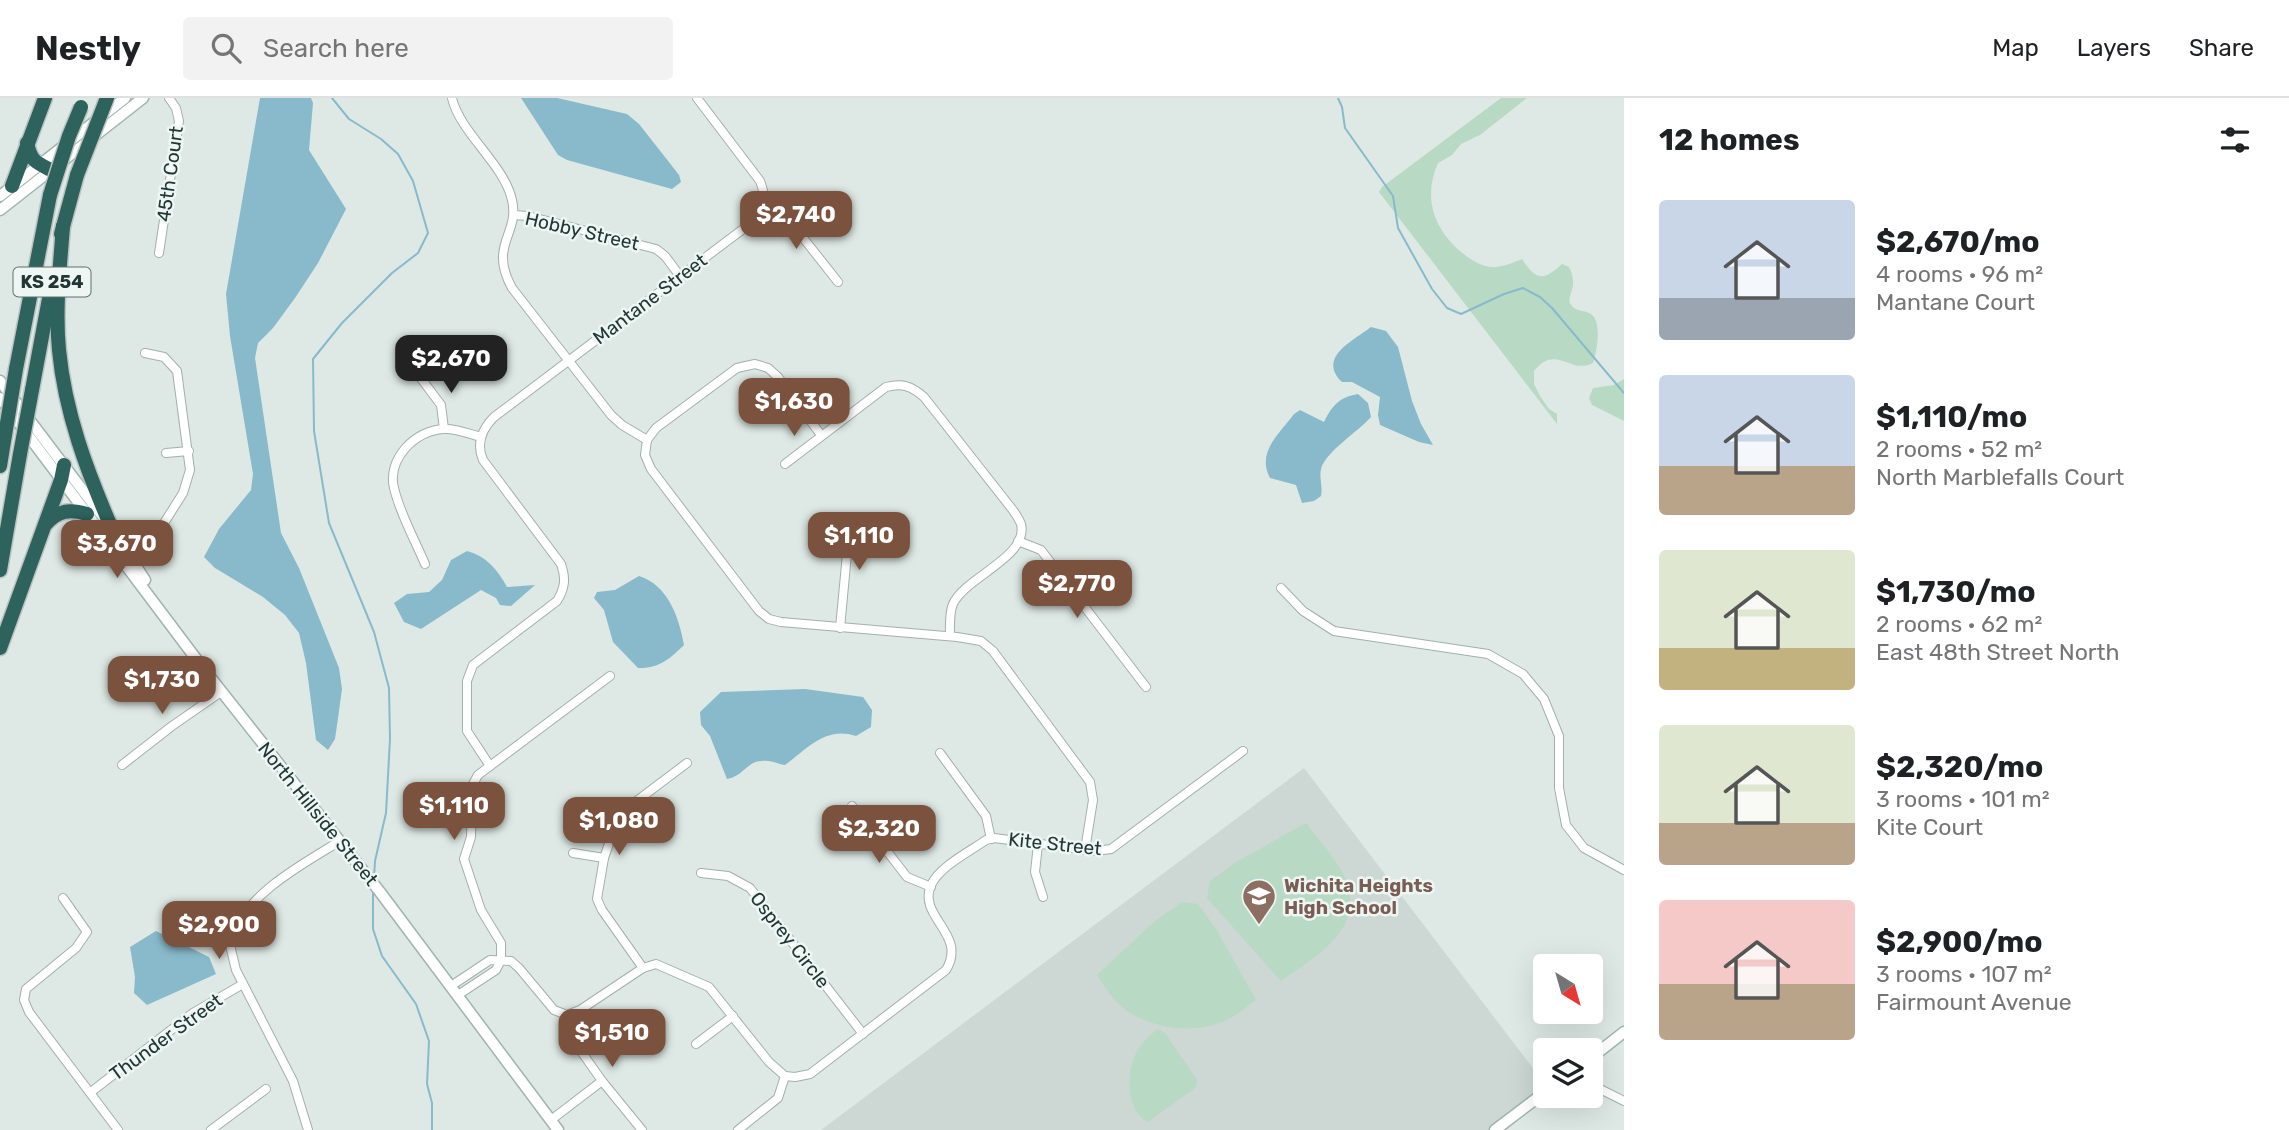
<!DOCTYPE html>
<html lang="en">
<head>
<meta charset="utf-8">
<style>
  :root { --surface:#fff; --page:#f2f2f2; --text:#202124; --muted:#757577; --line:#e0e0e0; --accent:#7b523d }
  body { margin:0; font-family:Rubik,sans-serif; background:var(--page); color:var(--text); height:100vh; display:flex; flex-direction:column; font-size:26px; white-space:nowrap }
  * { box-sizing:border-box; margin:0 }
  p { font-size:23px; color:var(--muted) }
  .icon { flex:none; width:38px; height:38px; fill:none; stroke:currentColor; stroke-width:2; stroke-linecap:round; stroke-linejoin:round }
  .map { position:relative; flex:1; overflow:hidden }
  .drawer { display:flex; flex-direction:column; background:var(--surface); width:665px }
  .drawer>* { flex:none }
  .needle { width:46px; rotate:143deg }
  .tools { position:absolute; left:1533px; top:856px; display:grid; gap:14px }
  .tools a { display:grid; place-items:center; width:70px; height:70px; border-radius:7px; background:var(--surface); box-shadow:0 7px 28px #0002; font-size:35px }
  .price { position:absolute; translate:-50% -60px; padding:0 16px; border-radius:14px; background:var(--accent); color:#fff; font-size:23px; line-height:46px; filter:drop-shadow(0 2px 4px #0008) }
  .price::after { content:''; position:absolute; left:50%; top:42px; width:21px; height:16px; margin-left:-10px; background:inherit; clip-path:polygon(0 0,100% 0,50% 100%) }
  .price.current { background:#222; color:#fff }
  ul { padding:0; list-style:none }
  li { display:flex; align-items:center; gap:21px; height:175px; padding:0 35px }
  li span { display:grid; place-items:center; flex:none; width:196px; height:140px; border-radius:7px; color:#555 }
  li>.icon { margin-inline-start:auto }
  span .icon { width:84px; height:84px; fill:#fffc; stroke-width:1 }
  li b { font-size:30px }
  h2 { display:flex; justify-content:space-between; align-items:center; height:84px; padding:0 35px; font-size:30px }
  header { display:flex; align-items:center; gap:42px; box-sizing:border-box; height:98px; padding:0 35px; background:var(--surface); border-bottom:2px solid var(--line) }
  header strong { font-size:33px }
  nav { display:flex; gap:38px; margin-inline-start:auto; font-size:24px }
  .search { width:490px; height:63px; background:var(--page); display:flex; align-items:center; gap:18px; box-sizing:border-box; padding:0 24px; border-radius:7px; color:var(--muted); font-size:26px }
  main { display:flex; flex:1; min-height:0 }
  .map>svg:first-child { display:block }
</style>
</head>
<body>
<header>
<strong>Nestly</strong>
<div class="search"><svg class="icon" aria-label="search" viewBox="0 0 24 24"><circle cx="10" cy="10" r="6"/><path d="M15 15l6 6"/></svg>Search here</div>
<nav><a>Map</a><a>Layers</a><a>Share</a></nav>
</header>
<main>
<div class="map">
<svg width="1624" height="1032" viewBox="0 0 1624 1032">
  <rect width="100%" height="100%" fill="#dee9e5"/>
  <!-- built -->
  <polygon fill="#cdd8d4" points="1304,670 1545,986 1545,994 1495,1032 821,1032"/>
  <!-- green -->
  <g fill="#b8d9c4">
    <path d="M 1501,0 L 1527,0 L 1480,37 L 1461,46 L 1452,57 L 1438,65 C 1423,99 1433,130 1461,154 C 1470,161 1478,167 1490,169 C 1501,170 1512,165 1522,161 C 1536,183 1544,183 1562,166 L 1569,169 C 1579,189 1567,196 1570,205 C 1573,213 1583,212 1589,215 C 1603,220 1597,254 1593,265 C 1570,277 1556,245 1534,273 L 1534,286 L 1540,298 L 1549,311 L 1557,316 L 1557,326 L 1379,94 L 1382,89 Z"/>
    <polygon points="1624,281 1624,323 1592,307 1589,300 1593,290 1614,287"/>
    <path d="M 1306,725 C 1320,744 1341,765 1348,788 C 1362,834 1312,861 1281,883 L 1207,800 L 1210,783 L 1236,764 Z"/>
    <path d="M 1182,804 L 1198,806 L 1216,831 L 1256,902 C 1247,908 1239,916 1229,921 C 1197,937 1153,932 1125,911 C 1113,902 1105,889 1097,877 L 1155,823 Z"/>
    <path d="M 1158,931 L 1165,935 L 1197,982 L 1196,989 L 1148,1024 C 1128,1014 1126,982 1133,962 C 1138,949 1147,939 1158,931 Z"/>
  </g>
  <!-- water -->
  <g fill="#88bacc">
    <polygon points="260,0 311,0 313,5 309,52 346,111 318,165 295,200 273,230 258,245 255,260 281,435 299,470 339,570 342,591 338,620 335,641 328,652 316,642 306,565 299,535 285,517 263,499 215,470 204,459 219,431 251,392 253,376 230,238 226,196"/>
    <polygon points="521,0 557,0 627,16 639,26 665,59 679,77 681,84 672,91 567,62 558,57"/>
    <path d="M 1371,229 L 1386,233 L 1398,249 L 1412,303 L 1421,326 L 1433,347 L 1419,344 L 1380,327 L 1378,317 L 1380,299 L 1352,284 L 1342,284 C 1317,259 1353,243 1371,229 Z"/>
    <path d="M 1358,296 L 1368,305 L 1371,319 C 1358,334 1326,353 1321,371 C 1319,380 1323,389 1321,398 L 1314,403 L 1302,405 L 1296,387 L 1270,380 C 1256,354 1280,335 1294,316 L 1300,312 L 1324,324 C 1332,308 1339,299 1358,296 Z"/>
    <path d="M 467,453 C 486,458 498,472 507,489 L 535,487 L 511,508 L 500,507 L 496,500 L 481,492 L 421,531 L 404,524 L 394,505 L 407,496 L 429,494 L 442,482 L 451,462 Z"/>
    <path d="M 639,478 C 668,487 679,519 684,547 C 670,561 658,571 638,570 L 613,544 L 604,512 L 594,500 L 597,494 L 615,492 Z"/>
    <path d="M 805,591 L 863,599 L 872,612 L 871,629 L 856,638 C 826,628 808,650 785,667 C 778,666 770,662 762,663 C 747,663 744,678 727,681 L 710,638 L 701,627 L 700,614 L 721,594 Z"/>
    <polygon points="156,833 209,859 216,876 147,907 134,895 135,879 130,849"/>
  </g>
  <g fill="none" stroke-linecap="round" stroke-linejoin="round">
    <!-- stream -->
    <g stroke="#88bacc" stroke-width="2">
      <polyline points="332,0 349,21 381,41 398,56 413,83 428,135 418,155 392,175 342,225 313,261 314,333 329,425 374,534 389,590 390,641 386,715 375,763 374,780"/>
      <polyline points="1338,0 1342,9 1345,30 1393,98 1398,130 1432,191 1447,210 1461,216 1504,196 1523,190 1540,199 1552,210 1624,295"/>
      <polyline points="373,793 373,831 382,858 416,906 429,943 427,986 432,1005 432,1032"/>
    </g>
    <!-- street casing -->
    <g stroke="#a2b0ac" stroke-width="10">
      <g id="street">
        <path d="M 452,0 C 460,35 504,66 512,102 C 520,137 488,146 512,190 L 611,317 L 622,327 L 647,342 L 645,357 L 651,371 L 759,513 L 769,521 L 781,524 L 957,539 L 981,543 L 993,553 L 1090,684 L 1093,702 L 1085,752"/>
        <polyline points="763,109 789,122 838,184"/>
        <polyline points="514,117 528,118 656,151 665,158 680,178"/>
        <polyline points="159,155 179,23 176,10 169,0"/>
        <polyline points="420,279 441,307 444,331"/>
        <polyline points="647,342 656,330 737,270 755,266 768,270 778,279 821,337"/>
        <polyline points="166,355 189,353"/>
        <path d="M 785,366 L 886,289 C 903,285 911,288 924,299 L 1012,411 C 1015,415 1019,421 1021,426 C 1029,459 965,479 953,506 C 949,515 950,528 950,538"/>
        <polyline points="1018,443 1041,452 1146,589"/>
        <polyline points="124,455 159,433 183,395 190,372 177,273 164,259 145,255"/>
        <path d="M 425,466 C 415,442 400,416 394,390 C 387,361 415,332 444,331 C 456,330 469,336 481,339"/>
        <polyline points="1281,490 1303,513 1334,533 1488,556 1523,576 1544,601 1559,638 1559,690 1566,727 1584,750 1624,772"/>
        <polyline points="840,530 847,456 856,442 884,420"/>
        <polyline points="940,655 986,718 991,741"/>
        <polyline points="122,667 172,628 221,594"/>
        <polyline points="490,668 610,578"/>
        <polyline points="852,708 907,779 931,789"/>
        <polyline points="1038,746 1035,774 1043,799"/>
        <polyline points="573,755 604,760"/>
        <polyline points="701,775 728,778 750,790 863,936"/>
        <polyline points="63,800 87,834 76,850 26,891 24,902 29,914 118,1032"/>
        <path d="M 501,862 L 501,845 L 481,812 L 464,761 L 471,739 L 472,688 L 478,677 L 490,668 L 467,633 L 467,583 L 473,567 L 557,503 C 565,490 566,481 561,466 L 483,362 C 476,346 482,331 494,319 L 755,122 C 765,109 766,98 760,83 L 697,0"/>
        <polyline points="643,870 602,812 597,801 604,760 618,720 626,711 687,665"/>
        <polyline points="451,888 490,862 511,863 519,870 554,912 567,917 580,912 643,870 656,866 709,889 769,964 785,978"/>
        <polyline points="458,897 496,872 501,862"/>
        <polyline points="567,917 569,936 602,983 642,1032"/>
        <polyline points="696,946 733,918"/>
        <path d="M 785,978 L 795,979 L 810,976 L 946,872 C 968,836 917,819 931,787 C 940,768 969,754 986,742 L 994,740 L 1095,753 L 1111,751 L 1243,653"/>
        <polyline points="1591,981 1600,991 1624,1003"/>
        <polyline points="91,994 193,915 243,886"/>
        <polyline points="551,1022 602,983"/>
        <polyline points="211,1032 266,991"/>
        <path d="M 308,1032 L 293,983 L 236,872 L 228,839 C 254,792 296,770 340,743"/>
        <polyline points="738,1032 778,1000 785,978"/>
      </g>
    </g>
    <!-- secondary casing -->
    <g stroke="#9eb4ae" stroke-width="13">
      <g id="secondary">
        <polyline points="0,98 125,0"/>
        <polyline points="0,112 143,0"/>
        <polyline points="0,283 112,431 145,482"/>
        <polyline points="0,300 203,570 380,794 558,1032"/>
        <polyline points="1591,960 1624,934"/>
        <polyline points="1495,1032 1545,994"/>
      </g>
    </g>
    <!-- highway casing -->
    <g stroke="#bcc3c2" stroke-width="17">
      <g id="highway">
        <path d="M 27,45 C 31,63 35,64 51,72"/>
        <polyline points="12,88 45,0"/>
        <path d="M 63,128 C 60,169 55,211 59,252 C 65,315 87,373 112,431"/>
        <polyline points="61,136 77,77"/>
        <polyline points="16,271 50,97"/>
        <polyline points="32,292 51,190"/>
        <polyline points="0,368 5,337"/>
        <path d="M 46,426 C 58,412 70,411 87,416"/>
        <polyline points="0,472 20,356"/>
        <polyline points="0,550 61,382 64,367"/>
      </g>
    </g>
    <!-- street -->
    <use href="#street" stroke="#fff" stroke-width="8"/>
    <!-- secondary -->
    <use href="#secondary" stroke="#fff" stroke-width="10"/>
    <!-- highway -->
    <use href="#highway" stroke="#2e625d" stroke-width="14"/>
    <!-- highway-bridge casing -->
    <g stroke="#bcc3c2" stroke-width="17" stroke-linecap="butt">
      <g id="highway-bridge">
        <polyline points="77,77 107,0"/>
        <polyline points="50,97 69,38 81,9"/>
        <polyline points="5,337 16,271"/>
        <polyline points="20,356 32,292"/>
      </g>
    </g>
    <!-- highway-bridge -->
    <use href="#highway-bridge" stroke="#2e625d" stroke-width="14"/>
  </g>
  <!-- icons -->
  <defs>
    <g id="school-pin" transform="scale(1.75)"><path d="M0 17L-7.5 6A9.5 9.5 0 1 1 7.5 6Z" fill="#8d6e63" stroke="#eef6f3"/><path d="M0-5L7-2L0 1L-7-2ZM-4 1L0 2.5L4 1V4Q0 6-4 4Z" fill="#fff"/></g>
  </defs>
  <g fill-rule="evenodd">
    <use href="#school-pin" x="1259" y="798"/>
  </g>
  <g text-anchor="middle" dominant-baseline="central" stroke-width="5" stroke-linejoin="round" paint-order="stroke">
    <!-- shield labels -->
    <rect fill="#eef6f3" stroke="#5e706d" stroke-width="2" x="13.5" y="169.5" width="77" height="29" rx="5"/>
    <g font-size="18" font-weight="bold" fill="#213734">
      <text x="52" y="184">KS 254</text>
    </g>
    <!-- street labels -->
    <g font-size="19" fill="#213734" stroke="#eef6f3">
      <text transform="translate(170 76) rotate(-82)">45th Court</text>
      <text transform="translate(582 133) rotate(13)">Hobby Street</text>
      <text transform="translate(650 201) rotate(-37)">Mantane Street</text>
      <text transform="translate(318 716) rotate(51)">North Hillside Street</text>
      <text transform="translate(1055 746) rotate(6)">Kite Street</text>
      <text transform="translate(790 842) rotate(52)">Osprey Circle</text>
      <text transform="translate(166 939) rotate(-36)">Thunder Street</text>
    </g>
    <!-- education labels -->
    <g font-size="19" font-weight="bold" fill="#785e54" stroke="#eef6f3" text-anchor="start">
      <text x="1284" y="787">Wichita Heights<tspan x="1284" dy="22">High School</tspan></text>
    </g>
  </g>
</svg>
<div class="tools">
<a><svg class="needle" viewBox="-14 -14 28 28"><path d="M0-13l5 13h-10z" fill="#e53935"/><path d="M0 13l5-13h-10z" fill="#757577"/></svg></a>
<a><svg class="icon" aria-label="layers" viewBox="0 0 24 24"><path d="M12 4l9 5-9 5-9-5zM3 14l9 5 9-5"/></svg></a>
</div>
<b class="price" style="left:796px;top:153px">$2,740</b>
<b class="price current" style="left:451px;top:297px">$2,670</b>
<b class="price" style="left:794px;top:340px">$1,630</b>
<b class="price" style="left:859px;top:474px">$1,110</b>
<b class="price" style="left:117px;top:482px">$3,670</b>
<b class="price" style="left:1077px;top:522px">$2,770</b>
<b class="price" style="left:162px;top:618px">$1,730</b>
<b class="price" style="left:454px;top:744px">$1,110</b>
<b class="price" style="left:619px;top:759px">$1,080</b>
<b class="price" style="left:879px;top:767px">$2,320</b>
<b class="price" style="left:219px;top:863px">$2,900</b>
<b class="price" style="left:612px;top:971px">$1,510</b>
</div>
<section class="drawer">
<h2>12 homes<svg class="icon" aria-label="filters" viewBox="0 0 24 24"><path d="M4 7h16M4 17h16"/><circle cx="9" cy="7" r="2"/><circle cx="15" cy="17" r="2"/></svg></h2>
<ul>
<li><span style="background:linear-gradient(#c9d6e8 70%,#9aa5b1 0)"><svg class="icon" aria-label="home" viewBox="0 0 24 24"><path d="M3 11l9-7 9 7M6 9v11h12V9"/></svg></span><div><b>$2,670/mo</b><p>4 rooms · 96 m²</p><p>Mantane Court</p></div></li>
<li><span style="background:linear-gradient(#c9d6e8 65%,#b9a48a 0)"><svg class="icon" aria-label="home" viewBox="0 0 24 24"><path d="M3 11l9-7 9 7M6 9v11h12V9"/></svg></span><div><b>$1,110/mo</b><p>2 rooms · 52 m²</p><p>North Marblefalls Court</p></div></li>
<li><span style="background:linear-gradient(#dfe7d0 70%,#c2b280 0)"><svg class="icon" aria-label="home" viewBox="0 0 24 24"><path d="M3 11l9-7 9 7M6 9v11h12V9"/></svg></span><div><b>$1,730/mo</b><p>2 rooms · 62 m²</p><p>East 48th Street North</p></div></li>
<li><span style="background:linear-gradient(#dfe7d0 70%,#b9a48a 0)"><svg class="icon" aria-label="home" viewBox="0 0 24 24"><path d="M3 11l9-7 9 7M6 9v11h12V9"/></svg></span><div><b>$2,320/mo</b><p>3 rooms · 101 m²</p><p>Kite Court</p></div></li>
<li><span style="background:linear-gradient(#f6c9c9 60%,#b9a48a 0)"><svg class="icon" aria-label="home" viewBox="0 0 24 24"><path d="M3 11l9-7 9 7M6 9v11h12V9"/></svg></span><div><b>$2,900/mo</b><p>3 rooms · 107 m²</p><p>Fairmount Avenue</p></div></li>
</ul>
</section>
</main>
</body>
</html>
